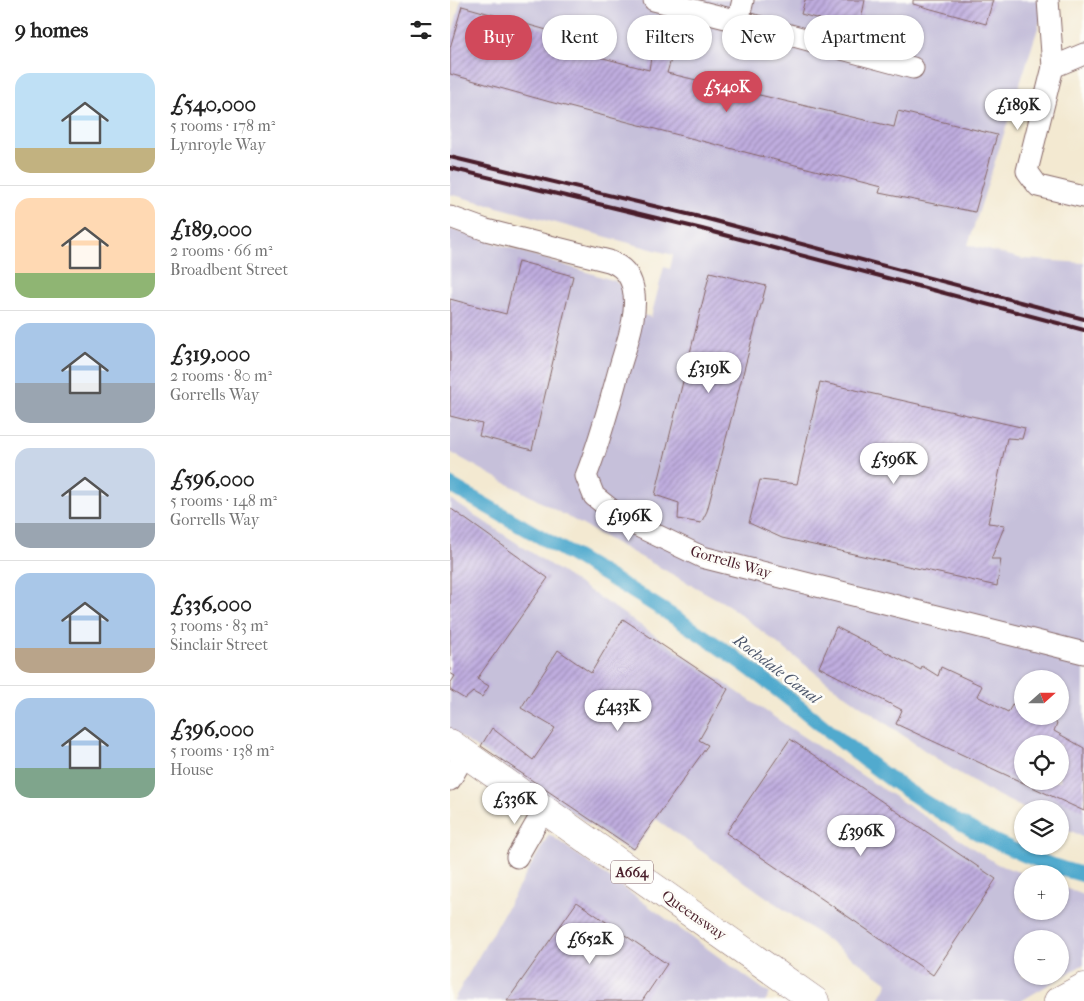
<!DOCTYPE html>
<html lang="en">
<head>
<meta charset="utf-8">
<style>
  :root { --surface:#fff; --page:#f6f6f6; --text:#222; --muted:#767676; --line:#e0e0e0; --accent:#d1495b }
  body { margin:0; font-family:"IM FELL French Canon",serif; background:var(--page); color:var(--text); height:100vh; display:flex; flex-direction:column; font-size:19px; white-space:nowrap }
  * { box-sizing:border-box; margin:0 }
  p { font-size:16px; color:var(--muted) }
  .icon { flex:none; width:28px; height:28px; fill:none; stroke:currentColor; stroke-width:2; stroke-linecap:round; stroke-linejoin:round }
  .map { position:relative; flex:1; overflow:hidden }
  .drawer { display:flex; flex-direction:column; background:var(--surface); width:450px }
  .drawer>* { flex:none }
  .top-card { position:absolute; left:15px; top:15px; width:475px; height:45px; display:flex; gap:10px }
  .needle { width:32px; rotate:69deg }
  .fabs { position:absolute; left:564px; top:670px; display:grid; gap:10px }
  .fabs a { display:grid; place-items:center; width:55px; height:55px; border-radius:50%; background:var(--surface); box-shadow:0 1px 4px #0004; font-size:25px }
  .price { position:absolute; translate:-50% -42px; padding:0 11px; border-radius:18px; background:#fff; color:#222; font-size:16px; line-height:32px; filter:drop-shadow(0 1px 2px #0008) }
  .price::after { content:''; position:absolute; left:50%; top:30px; width:15px; height:11px; margin-left:-8px; background:inherit; clip-path:polygon(0 0,100% 0,50% 100%) }
  .price.on { background:var(--accent); color:#fff }
  ul { padding:0; list-style:none }
  li { display:flex; align-items:center; gap:15px; height:125px; padding:0 15px }
  li+li { border-top:1px solid var(--line) }
  li span { display:grid; place-items:center; flex:none; width:140px; height:100px; border-radius:15px; color:#555 }
  li>.icon { margin-inline-start:auto }
  span .icon { width:60px; height:60px; fill:#fffc; stroke-width:1 }
  li b { font-size:21px }
  h2 { display:flex; justify-content:space-between; align-items:center; height:60px; padding:0 15px; font-size:21px }
  .tag { padding:0 18px; border-radius:22px; background:var(--surface); box-shadow:0 1px 4px #0004; font-size:18px; line-height:45px }
  .tag.on { background:var(--accent); color:#fff }
  main { display:flex; flex:1; min-height:0 }
  .map>svg:first-child { display:block }
</style>
</head>
<body>
<main>
<section class="drawer">
<h2>9 homes<svg class="icon" aria-label="filters" viewBox="0 0 24 24"><path d="M4 7h16M4 17h16"/><circle cx="9" cy="7" r="2"/><circle cx="15" cy="17" r="2"/></svg></h2>
<ul>
<li><span style="background:linear-gradient(#bfe0f5 75%,#c2b280 0)"><svg class="icon" aria-label="home" viewBox="0 0 24 24"><path d="M3 11l9-7 9 7M6 9v11h12V9"/></svg></span><div><b>£540,000</b><p>5 rooms · 178 m²</p><p>Lynroyle Way</p></div></li>
<li><span style="background:linear-gradient(#ffd9b3 75%,#8fb573 0)"><svg class="icon" aria-label="home" viewBox="0 0 24 24"><path d="M3 11l9-7 9 7M6 9v11h12V9"/></svg></span><div><b>£189,000</b><p>2 rooms · 66 m²</p><p>Broadbent Street</p></div></li>
<li><span style="background:linear-gradient(#a9c7e8 60%,#9aa5b1 0)"><svg class="icon" aria-label="home" viewBox="0 0 24 24"><path d="M3 11l9-7 9 7M6 9v11h12V9"/></svg></span><div><b>£319,000</b><p>2 rooms · 80 m²</p><p>Gorrells Way</p></div></li>
<li><span style="background:linear-gradient(#c9d6e8 75%,#9aa5b1 0)"><svg class="icon" aria-label="home" viewBox="0 0 24 24"><path d="M3 11l9-7 9 7M6 9v11h12V9"/></svg></span><div><b>£596,000</b><p>5 rooms · 148 m²</p><p>Gorrells Way</p></div></li>
<li><span style="background:linear-gradient(#a9c7e8 75%,#b9a48a 0)"><svg class="icon" aria-label="home" viewBox="0 0 24 24"><path d="M3 11l9-7 9 7M6 9v11h12V9"/></svg></span><div><b>£336,000</b><p>3 rooms · 83 m²</p><p>Sinclair Street</p></div></li>
<li><span style="background:linear-gradient(#a9c7e8 70%,#7fa58c 0)"><svg class="icon" aria-label="home" viewBox="0 0 24 24"><path d="M3 11l9-7 9 7M6 9v11h12V9"/></svg></span><div><b>£396,000</b><p>5 rooms · 138 m²</p><p>House</p></div></li>
</ul>
</section>
<div class="map">
<svg width="634" height="1001" viewBox="0 0 634 1001">
  <defs>
    <pattern id="building-hatch" width="6" height="6" patternUnits="userSpaceOnUse" patternTransform="scale(1.25)"><rect width="6" height="6" fill="#bfaddf"/><path d="M-1 1l2-2M0 6l6-6M5 7l2-2" fill="none" stroke="#9d8cb5"/></pattern>
  </defs>
  <rect width="100%" height="100%" fill="#fdfcf7"/>
  <filter id="ink" filterUnits="userSpaceOnUse"><feTurbulence type="fractalNoise" baseFrequency=".02" numOctaves="2"/><feDisplacementMap in="SourceGraphic" scale="10" xChannelSelector="R" yChannelSelector="G"/><feConvolveMatrix kernelMatrix="1 2 1 2 8 2 1 2 1" color-interpolation-filters="sRGB"/></filter>
  <filter id="wash" filterUnits="userSpaceOnUse"><feTurbulence type="fractalNoise" baseFrequency=".0096" numOctaves="4" result="noise"/><feDisplacementMap in="SourceGraphic" scale="20" xChannelSelector="R" yChannelSelector="G"/><feGaussianBlur stdDeviation="1.12" result="paint"/><feColorMatrix in="noise" values="0 0 0 0 0 0 0 0 0 0 0 0 0 0 0 0 0 1.4 0 .05"/><feComposite in="paint" operator="in"/></filter>
  <g filter="url(#wash)">
    <rect width="100%" height="100%" fill="#f3e9d1"/>
    <!-- industrial -->
    <g fill="#c6c0da" fill-rule="evenodd">
      <path d="M 11,0 L 597,0 L 518,245 L 573,259 L 634,263 L 634,837 L 610,826 L 610,809 L 575,809 L 535,789 L 494,764 L 381,685 L 278,605 L 0,452 L 0,229 L 165,281 L 176,291 L 174,310 L 201,317 L 214,267 L 220,269 L 223,255 L 0,194 L 0,41 ZM 572,679 L 610,679 L 610,716 L 572,716 ZM 572,744 L 610,744 L 610,781 L 572,781 Z"/>
      <path d="M 0,499 L 152,599 L 346,732 L 547,864 L 574,874 L 572,874 L 572,911 L 610,911 L 610,886 L 634,895 L 634,964 L 571,1001 L 428,1001 L 438,983 L 206,819 L 182,853 L 0,730 ZM 572,939 L 610,939 L 610,976 L 572,976 Z"/>
      <polygon points="99,834 320,994 315,1001 3,1001"/>
    </g>
    <g fill="none" stroke-linecap="round" stroke-linejoin="round">
      <!-- canal -->
      <path stroke="#51aace" stroke-width="15" d="M 0,485 C 94,539 189,591 278,653 C 334,691 384,738 439,778 C 499,821 563,856 634,875"/>
    </g>
    <g id="blocks">
      <!-- building -->
      <g fill="url(#building-hatch)" fill-rule="evenodd">
        <polygon points="355,0 415,0 409,30 351,14"/>
        <polygon points="463,0 543,0 536,24 463,4"/>
        <polygon points="12,6 118,36 115,48 199,70 203,45 224,49 217,73 444,127 448,111 547,135 525,212 429,193 431,187 100,102 0,74 0,48"/>
        <polygon points="68,261 123,276 82,450 29,436 32,424 0,416 0,299 56,314"/>
        <polygon points="260,272 316,286 257,511 251,523 228,519 229,503 205,495"/>
        <polygon points="370,382 575,428 572,439 557,438 538,523 555,525 541,559 551,559 547,586 332,538 299,523 310,480 347,484"/>
        <polygon points="0,508 98,578 27,679 39,686 32,697 23,692 15,699 0,690 0,684 5,676 0,673"/>
        <polygon points="173,619 278,689 249,740 258,745 184,849 31,746 42,728 83,760 105,728 71,708 108,650 141,673"/>
        <path d="M 386,627 L 471,670 L 472,666 L 488,676 L 491,667 L 532,686 L 527,696 L 558,712 L 564,702 L 572,706 L 572,716 L 592,716 L 607,723 L 604,731 L 634,748 L 634,811 L 446,724 L 452,710 L 369,667 ZM 572,744 L 610,744 L 610,781 L 572,781 Z"/>
        <polygon points="340,739 546,879 483,975 276,833"/>
        <polygon points="127,902 217,964 192,1001 57,1001"/>
      </g>
    </g>
  </g>
  <g filter="url(#ink)">
    <use href="#blocks" fill-opacity="0" stroke="#856665" stroke-width="1"/>
    <g fill="none" stroke-linecap="round" stroke-linejoin="round">
      <!-- minor casing -->
      <g stroke="#856665" stroke-width="23">
        <g id="minor">
          <polyline points="204,0 288,21 463,68"/>
          <polyline points="598,0 603,67 577,171 588,186 634,197"/>
          <polyline points="288,21 293,0"/>
          <polyline points="603,67 634,54"/>
          <path d="M 0,217 L 36,230 L 159,261 C 172,266 180,274 183,288 C 189,314 176,345 169,370 C 159,406 150,441 136,476 L 144,496 L 173,519 L 252,557 L 634,653"/>
          <polyline points="0,780 15,754"/>
          <polyline points="67,857 94,810"/>
        </g>
      </g>
      <!-- major casing -->
      <g stroke="#856665" stroke-width="29">
        <polyline id="major" points="0,743 365,1001"/>
      </g>
      <!-- highway casing -->
      <g stroke="#856665" stroke-width="29">
        <polyline id="highway" points="608,1001 634,987"/>
      </g>
      <!-- minor -->
      <use href="#minor" stroke="#fff" stroke-width="21"/>
      <!-- major -->
      <use href="#major" stroke="#fff" stroke-width="28"/>
      <!-- highway -->
      <use href="#highway" stroke="#fff" stroke-width="28"/>
      <!-- rail -->
      <g stroke="#4a1f2b" stroke-width="4">
        <polyline points="0,157 254,218 634,319"/>
        <polyline points="0,168 252,229 634,330"/>
      </g>
    </g>
  </g>
  <g text-anchor="middle" dominant-baseline="central" stroke-width="5" stroke-linejoin="round" paint-order="stroke">
    <!-- shield labels -->
    <rect fill="#fdfcf7" stroke="#806168" stroke-width="1" x="161" y="860.5" width="42" height="23" rx="4"/>
    <g font-size="14" font-weight="bold" fill="#4a1f2b">
      <text x="182" y="872">A664</text>
    </g>
    <!-- street labels -->
    <g font-size="15" fill="#4a1f2b" stroke="#fdfcf7">
      <text transform="translate(281 562) rotate(16)">Gorrells Way</text>
      <text transform="translate(244 915) rotate(35)">Queensway</text>
    </g>
    <!-- water labels -->
    <g font-size="16" font-style="italic" fill="#4d576c" stroke="#fdfcf7">
      <text transform="translate(327 669) rotate(37)">Rochdale Canal</text>
    </g>
  </g>
</svg>
<div class="fabs">
<a><svg class="needle" viewBox="-14 -14 28 28"><path d="M0-13l5 13h-10z" fill="#e53935"/><path d="M0 13l5-13h-10z" fill="#767676"/></svg></a>
<a><svg class="icon" aria-label="locate" viewBox="0 0 24 24"><circle cx="12" cy="12" r="6"/><path d="M12 2v4M12 18v4M2 12h4M18 12h4"/></svg></a>
<a><svg class="icon" aria-label="layers" viewBox="0 0 24 24"><path d="M12 4l9 5-9 5-9-5zM3 14l9 5 9-5"/></svg></a>
<a>+</a>
<a>−</a>
</div>
<b class="price on" style="left:277px;top:113px">£540K</b>
<b class="price" style="left:568px;top:131px">£189K</b>
<b class="price" style="left:259px;top:394px">£319K</b>
<b class="price" style="left:444px;top:485px">£596K</b>
<b class="price" style="left:179px;top:542px">£196K</b>
<b class="price" style="left:168px;top:732px">£433K</b>
<b class="price" style="left:65px;top:825px">£336K</b>
<b class="price" style="left:411px;top:857px">£396K</b>
<b class="price" style="left:140px;top:965px">£652K</b>
<div class="top-card">
<a class="tag on">Buy</a>
<a class="tag">Rent</a>
<a class="tag">Filters</a>
<a class="tag">New</a>
<a class="tag">Apartment</a>
</div>
</div>
</main>
</body>
</html>
